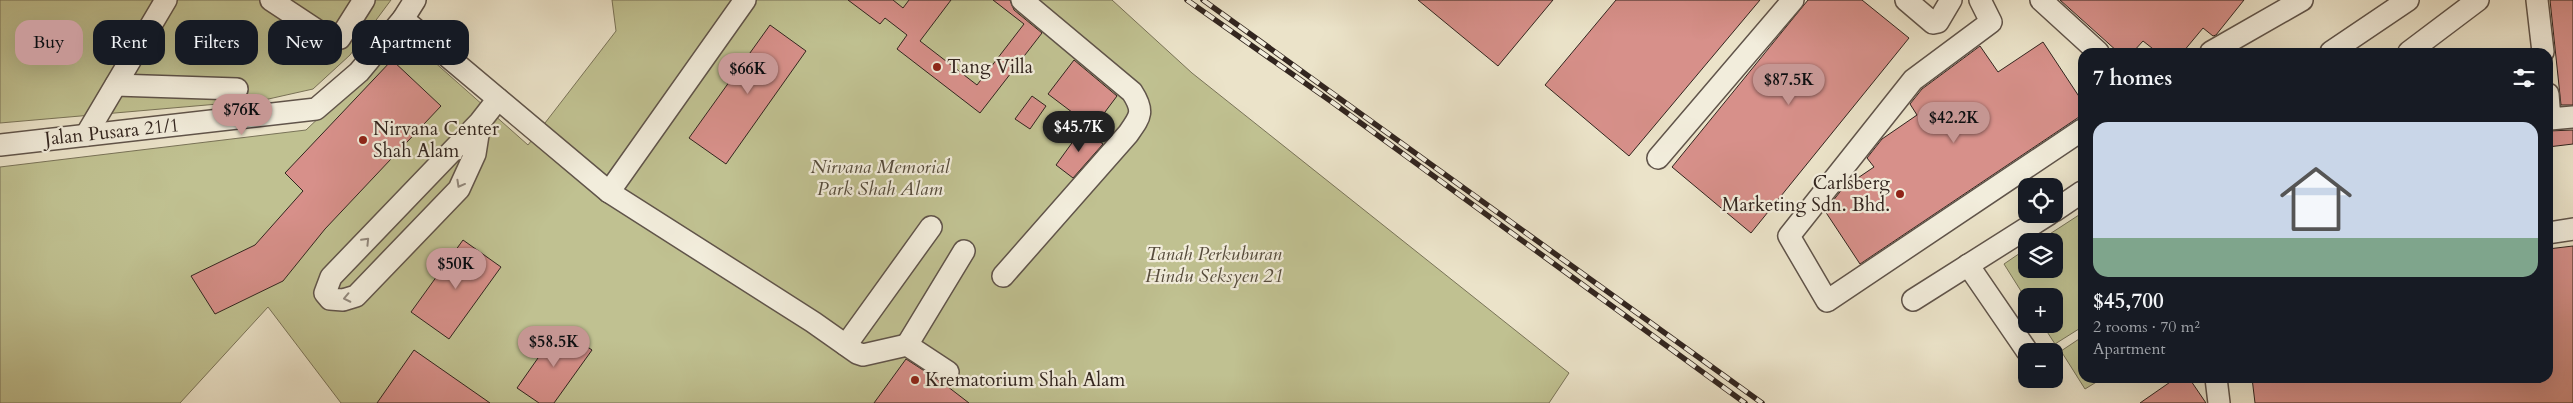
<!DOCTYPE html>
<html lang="en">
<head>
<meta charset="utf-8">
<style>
  :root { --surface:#171b24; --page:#20242c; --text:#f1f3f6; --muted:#9ea1a6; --accent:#c59692 }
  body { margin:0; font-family:Cardo,serif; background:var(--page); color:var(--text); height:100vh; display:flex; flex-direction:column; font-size:19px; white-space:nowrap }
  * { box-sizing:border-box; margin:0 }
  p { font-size:16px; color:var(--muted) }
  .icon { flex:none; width:28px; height:28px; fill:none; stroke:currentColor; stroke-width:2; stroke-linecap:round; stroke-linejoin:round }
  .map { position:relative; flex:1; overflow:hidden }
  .side { position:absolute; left:2078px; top:48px; width:475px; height:335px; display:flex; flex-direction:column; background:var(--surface); border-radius:15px; box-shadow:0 5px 20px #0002 }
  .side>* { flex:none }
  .top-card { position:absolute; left:15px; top:20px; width:475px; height:45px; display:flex; gap:10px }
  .fabs { position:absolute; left:2018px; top:178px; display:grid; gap:10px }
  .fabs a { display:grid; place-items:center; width:45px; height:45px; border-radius:10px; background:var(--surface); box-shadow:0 5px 20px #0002; font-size:25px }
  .price { position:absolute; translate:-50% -42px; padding:0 11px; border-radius:18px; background:var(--accent); color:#111; font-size:16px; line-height:32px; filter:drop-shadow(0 1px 2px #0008) }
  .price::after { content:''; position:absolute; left:50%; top:30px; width:15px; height:11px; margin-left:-8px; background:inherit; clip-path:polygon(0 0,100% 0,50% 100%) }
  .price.current { background:#222; color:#fff }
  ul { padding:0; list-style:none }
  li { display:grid; align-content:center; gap:10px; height:265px; padding:0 15px }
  li span { display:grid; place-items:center; height:155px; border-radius:15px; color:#555 }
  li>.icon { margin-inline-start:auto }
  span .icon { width:90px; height:90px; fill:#fffc; stroke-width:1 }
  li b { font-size:21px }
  h2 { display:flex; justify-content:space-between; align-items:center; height:60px; padding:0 15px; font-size:21px }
  .tag { padding:0 18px; border-radius:15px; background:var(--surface); box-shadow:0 5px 20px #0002; font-size:18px; line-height:45px }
  .tag.current { background:var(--accent); color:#111 }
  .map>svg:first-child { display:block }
</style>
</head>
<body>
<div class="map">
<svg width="2573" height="403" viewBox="0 0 2573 403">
  <rect width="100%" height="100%" fill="#ebe3c9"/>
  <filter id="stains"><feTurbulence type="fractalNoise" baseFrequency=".004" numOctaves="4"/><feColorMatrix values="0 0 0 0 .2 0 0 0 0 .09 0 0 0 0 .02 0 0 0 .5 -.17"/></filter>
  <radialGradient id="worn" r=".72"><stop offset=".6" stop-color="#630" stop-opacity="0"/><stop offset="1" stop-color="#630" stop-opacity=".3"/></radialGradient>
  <!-- green -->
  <g fill="#c0c191" stroke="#797358">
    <polygon points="0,0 391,0 350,55 313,89 264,100 0,123"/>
    <polygon points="612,0 1112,0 1192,73 1569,373 1549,403 341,403 268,307 180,403 0,403 0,167 306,130 405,36 528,145 616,31"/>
    <polygon points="2082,213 2082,327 2055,344 2042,324 2054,324 2054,296 2026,296 2026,299 2004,264 2026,249 2026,269 2054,269 2054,241 2039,241"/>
    <polygon points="2082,337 2082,378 2103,378 2085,389 2061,351"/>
  </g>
  <!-- building -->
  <g fill="#d7908a" stroke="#32251f">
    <polygon points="848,0 893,0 903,8 909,0 951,0 920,41 977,85 1024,24 993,0 1010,0 1014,10 1042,33 980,113 897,49 907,35 885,18 880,24"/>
    <polygon points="1418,0 1553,0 1498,66"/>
    <polygon points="1616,0 1760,0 1629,156 1545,85"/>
    <polygon points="1808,0 1862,0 1909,38 1751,233 1672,167"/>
    <polygon points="2060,0 2244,0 2216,35 2213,36 2203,28 2183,52 2157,52 2143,41 2133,52 2118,52"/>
    <polygon points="2550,0 2573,0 2573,105 2561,105"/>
    <polygon points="770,25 806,51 726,164 689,138"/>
    <polygon points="2043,42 2082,101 2082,115 1860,264 1825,211 1843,188 1874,167 1867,158 1882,139 1917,115 1910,104 1922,89 1980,46 1998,72"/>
    <polygon points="392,60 441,106 325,229 283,281 215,314 191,276 255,245 303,191 285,173"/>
    <polygon points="1074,60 1117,96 1093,128 1048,94"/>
    <polygon points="1032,96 1046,106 1030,129 1015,119"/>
    <polygon points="1082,129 1103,144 1073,178 1056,165"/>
    <polygon points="2573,130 2573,144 2548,147 2548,131"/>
    <polygon points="463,240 501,267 449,339 411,312"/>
    <polygon points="2573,246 2573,403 2255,403 2252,378 2548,378 2548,249"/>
    <polygon points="559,328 592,350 554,403 539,403 517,388"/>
    <polygon points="414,350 490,403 377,403"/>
    <polygon points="906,359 943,383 969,403 874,403"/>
    <polygon points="2176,378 2189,378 2206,403 2140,403"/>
  </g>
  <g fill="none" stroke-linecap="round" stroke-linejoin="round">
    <!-- minor casing -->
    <g stroke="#60544a" stroke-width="24">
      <g id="minor">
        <polyline points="271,0 324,35 340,38 364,0"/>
        <polyline points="1906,0 1933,23 1938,22 1951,0"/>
        <polyline points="1980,0 1991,22 1913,80 1789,236 1827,301 2082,130"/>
        <polyline points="2041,0 2098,52"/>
        <polyline points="2537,0 2543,52"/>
        <polyline points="403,19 609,192 813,322 857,353 863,355 907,345 948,372"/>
        <polyline points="2211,52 2302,0"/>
        <polyline points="2331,52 2408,0"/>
        <polyline points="2409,52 2478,0"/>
        <polyline points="116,85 237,89"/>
        <polyline points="2548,94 2550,119 2573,117"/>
        <polyline points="480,122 475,154 459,189 356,296 343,300 330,299 325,293 331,277 480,122 498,99"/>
        <polyline points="86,135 166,0"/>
        <polyline points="0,145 316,109 359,72 403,19 415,0"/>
        <polyline points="1658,158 1793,0"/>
        <polyline points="609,192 745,0"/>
        <polyline points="2054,211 2082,192"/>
        <polyline points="2548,233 2573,229"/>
        <polyline points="1968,265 2027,351"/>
        <path d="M 1003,276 L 1128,134 C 1140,117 1145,112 1132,92 L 1022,0"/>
        <polyline points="1913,300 2049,214"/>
        <polyline points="846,345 931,227"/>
        <polyline points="907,345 964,251"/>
        <polyline points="2216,378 2219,403"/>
      </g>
    </g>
    <!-- minor -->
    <use href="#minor" stroke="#f2eddc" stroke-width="21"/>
    <!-- rail casing -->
    <g stroke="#32251f" stroke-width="5.5">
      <g id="rail">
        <polyline points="1187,0 1332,102 1745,403"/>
        <polyline points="1203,0 1762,403"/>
      </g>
    </g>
    <!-- rail -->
    <use href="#rail" stroke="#f2eddc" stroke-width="4" stroke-dasharray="11" stroke-linecap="butt"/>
  </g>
  <!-- one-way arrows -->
  <defs><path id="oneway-chevron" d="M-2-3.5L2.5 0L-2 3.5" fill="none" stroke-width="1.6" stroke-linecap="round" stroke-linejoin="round" transform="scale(1.25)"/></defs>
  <g stroke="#92897e">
    <use href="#oneway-chevron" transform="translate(460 184) rotate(119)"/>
    <use href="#oneway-chevron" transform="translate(366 241) rotate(-46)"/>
    <use href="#oneway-chevron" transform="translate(347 298) rotate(168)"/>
  </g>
  <!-- markers -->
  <g fill="#8f2418" stroke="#f2eddc" stroke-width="2">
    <circle cx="937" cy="67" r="5"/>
    <circle cx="363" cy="140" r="5"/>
    <circle cx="1900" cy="194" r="5"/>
    <circle cx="915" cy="380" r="5"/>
  </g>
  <g text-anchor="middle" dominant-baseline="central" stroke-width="4.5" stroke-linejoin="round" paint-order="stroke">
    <!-- poi labels -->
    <g font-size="19" fill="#32251f" stroke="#f2eddc" text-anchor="start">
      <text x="947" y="67">Tang Villa</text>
      <text x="373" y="129">Nirvana Center<tspan x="373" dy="22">Shah Alam</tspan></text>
      <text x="1890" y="183" text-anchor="end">Carlsberg<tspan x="1890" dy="22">Marketing Sdn. Bhd.</tspan></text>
      <text x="925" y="380">Krematorium Shah Alam</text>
    </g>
    <!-- street labels -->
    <g font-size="19" fill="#32251f" stroke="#f2eddc">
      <text transform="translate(112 132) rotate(-6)">Jalan Pusara 21/1</text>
    </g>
    <!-- park labels -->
    <g font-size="19" font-style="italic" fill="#564c3c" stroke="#f2eddc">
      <text x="880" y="167">Nirvana Memorial<tspan x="880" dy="22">Park Shah Alam</tspan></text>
      <text x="1214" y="254">Tanah Perkuburan<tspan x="1214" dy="22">Hindu Seksyen 21</tspan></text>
    </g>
  </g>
  <rect width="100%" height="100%" filter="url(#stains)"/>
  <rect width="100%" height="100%" fill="url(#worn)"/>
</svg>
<div class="fabs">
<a><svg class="icon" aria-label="locate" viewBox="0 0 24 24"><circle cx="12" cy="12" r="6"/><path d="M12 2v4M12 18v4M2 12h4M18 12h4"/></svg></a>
<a><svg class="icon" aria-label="layers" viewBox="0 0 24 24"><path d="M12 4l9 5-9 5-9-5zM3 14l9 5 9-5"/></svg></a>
<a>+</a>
<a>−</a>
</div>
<b class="price" style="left:748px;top:95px">$66K</b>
<b class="price" style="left:1789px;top:106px">$87.5K</b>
<b class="price" style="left:242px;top:136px">$76K</b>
<b class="price" style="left:1954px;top:144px">$42.2K</b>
<b class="price current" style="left:1079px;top:153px">$45.7K</b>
<b class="price" style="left:456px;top:290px">$50K</b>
<b class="price" style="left:554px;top:368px">$58.5K</b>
<div class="top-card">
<a class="tag current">Buy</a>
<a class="tag">Rent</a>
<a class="tag">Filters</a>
<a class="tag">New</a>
<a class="tag">Apartment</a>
</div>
<section class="side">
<h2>7 homes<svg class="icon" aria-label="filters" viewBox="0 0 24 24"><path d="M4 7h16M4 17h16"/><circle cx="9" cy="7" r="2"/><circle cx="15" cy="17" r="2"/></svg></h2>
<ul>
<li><span style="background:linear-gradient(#c9d6e8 75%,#7fa58c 0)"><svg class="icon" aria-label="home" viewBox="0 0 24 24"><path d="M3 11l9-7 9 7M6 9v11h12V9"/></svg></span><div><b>$45,700</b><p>2 rooms · 70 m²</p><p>Apartment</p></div></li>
</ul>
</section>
</div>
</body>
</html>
